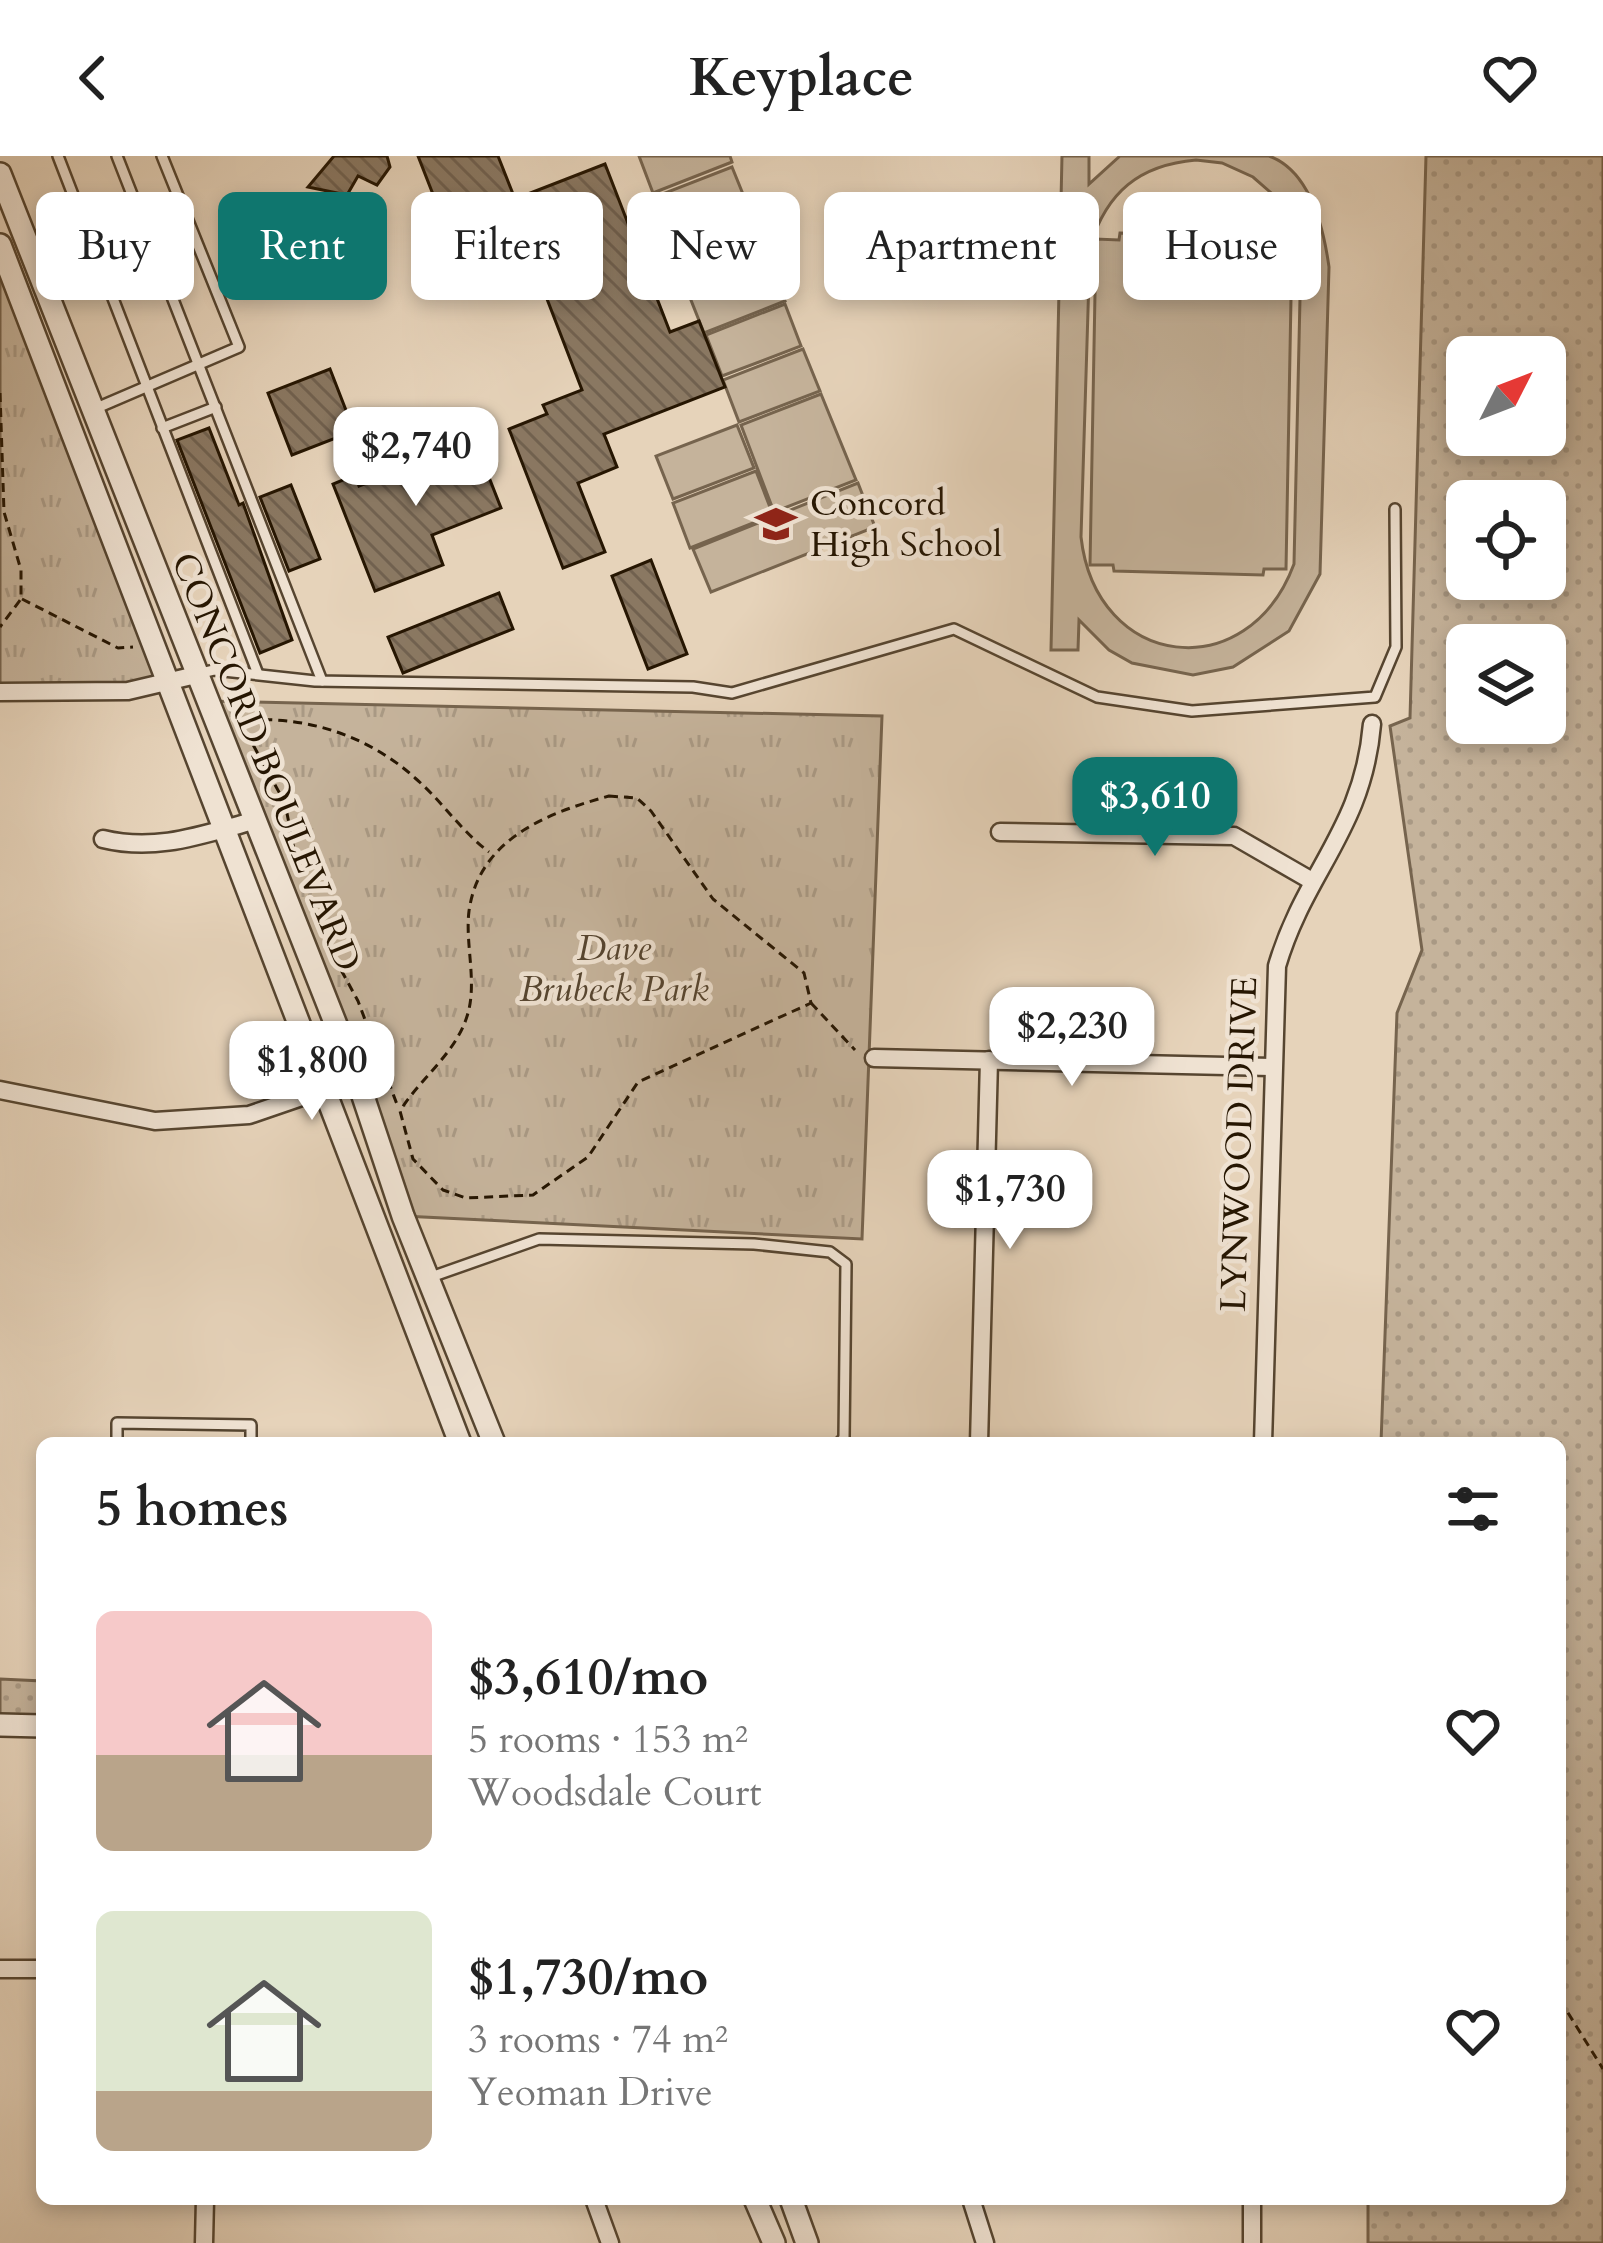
<!DOCTYPE html>
<html lang="en">
<head>
<meta charset="utf-8">
<style>
  :root { --surface:#fff; --page:#f2f2f2; --text:#222; --muted:#767676; --accent:#0f766e }
  body { margin:0; font-family:Cardo,serif; background:var(--page); color:var(--text); height:100vh; display:flex; flex-direction:column; font-size:45px; white-space:nowrap }
  * { box-sizing:border-box; margin:0 }
  p { font-size:39px; color:var(--muted) }
  .icon { flex:none; width:66px; height:66px; fill:none; stroke:currentColor; stroke-width:2; stroke-linecap:round; stroke-linejoin:round }
  .map { position:relative; flex:1; overflow:hidden }
  .side { position:absolute; left:36px; top:1281px; width:1530px; height:768px; display:flex; flex-direction:column; background:var(--surface); border-radius:18px; box-shadow:0 6px 18px #0003 }
  .side>* { flex:none }
  .hud { position:absolute; left:36px; top:36px; width:1533px; height:108px; display:flex; gap:24px }
  .needle { width:78px; rotate:48deg }
  .tools { position:absolute; left:1446px; top:180px; display:grid; gap:24px }
  .tools a { display:grid; place-items:center; width:120px; height:120px; border-radius:18px; background:var(--surface); box-shadow:0 6px 18px #0003; font-size:60px }
  .price { position:absolute; translate:-50% -102px; padding:0 27px; border-radius:24px; background:#fff; color:#222; font-size:39px; line-height:78px; filter:drop-shadow(0 3px 6px #0008) }
  .price::after { content:''; position:absolute; left:50%; top:72px; width:36px; height:27px; margin-left:-18px; background:inherit; clip-path:polygon(0 0,100% 0,50% 100%) }
  .price.active { background:var(--accent); color:#fff }
  ul { padding:0; list-style:none }
  li { display:flex; align-items:center; gap:36px; height:300px; padding:0 60px }
  li span { display:grid; place-items:center; flex:none; width:336px; height:240px; border-radius:18px; color:#555 }
  li>.icon { margin-inline-start:auto }
  span .icon { width:144px; height:144px; fill:#fffc; stroke-width:1 }
  li b { font-size:51px }
  h2 { display:flex; justify-content:space-between; align-items:center; height:144px; padding:0 60px; font-size:51px }
  .pill { padding:0 42px; border-radius:18px; background:var(--surface); box-shadow:0 6px 18px #0003; font-size:42px; line-height:108px }
  .pill.active { background:var(--accent); color:#fff }
  header { display:flex; justify-content:space-between; align-items:center; height:156px; padding:0 60px; background:var(--surface); font-size:54px; font-weight:700 }
  .map>svg:first-child { display:block }
</style>
</head>
<body>
<header><svg class="icon" aria-label="back" viewBox="0 0 24 24"><path d="M15 5l-7 7 7 7"/></svg>Keyplace<svg class="icon" aria-label="heart" viewBox="0 0 24 24"><path d="M12 20l-8-8c-3-5 5-10 8-4 3-6 11-1 8 4z"/></svg></header>
<div class="map">
<svg width="1603" height="2087" viewBox="0 0 1603 2087">
  <defs>
    <pattern id="grass-dots" width="8" height="8" patternUnits="userSpaceOnUse" patternTransform="scale(3)"><rect width="8" height="8" fill="#c5b39b"/><path d="M2 2h.1M6 6h.1" fill="none" stroke="#a99984" stroke-width="1.8" stroke-linecap="round"/></pattern>
    <pattern id="park-tufts" width="24" height="20" patternUnits="userSpaceOnUse" patternTransform="scale(3)"><rect width="24" height="20" fill="#c5b39b"/><path d="M3 7l-1-3M5 7V3M7 7l1-3M15 17l-1-3M17 17v-4M19 17l1-3" fill="none" stroke="#a99984"/></pattern>
    <pattern id="building-back-hatch" width="6" height="6" patternUnits="userSpaceOnUse" patternTransform="scale(3)"><rect width="6" height="6" fill="#8a7862"/><path d="M-1 5l2 2M0 0l6 6M5-1l2 2" fill="none" stroke="#71614f"/></pattern>
  </defs>
  <rect width="100%" height="100%" fill="#e6d3ba"/>
  <filter id="stains"><feTurbulence type="fractalNoise" baseFrequency=".00167" numOctaves="4"/><feColorMatrix values="0 0 0 0 .2 0 0 0 0 .09 0 0 0 0 .02 0 0 0 .5 -.17"/></filter>
  <radialGradient id="worn" r=".72"><stop offset=".6" stop-color="#630" stop-opacity="0"/><stop offset="1" stop-color="#630" stop-opacity=".3"/></radialGradient>
  <!-- grass -->
  <g fill="url(#grass-dots)" stroke="#76644e" stroke-width="3" fill-rule="evenodd">
    <path d="M 1426,0 L 1603,0 L 1603,2087 L 1368,2087 L 1368,2043 L 1560,2043 L 1560,1287 L 1381,1287 L 1397,857 L 1422,794 L 1390,570 L 1410,562 ZM 1545,201 L 1545,279 L 1467,279 L 1467,201 ZM 1545,345 L 1545,423 L 1467,423 L 1467,345 ZM 1467,489 L 1545,489 L 1545,567 L 1467,567 Z"/>
    <polygon points="0,1523 42,1525 42,1570 0,1569"/>
  </g>
  <!-- park -->
  <g fill="url(#park-tufts)" stroke="#76644e" stroke-width="3">
    <polygon points="0,89 168,525 0,536"/>
    <polygon points="206,545 882,560 862,1083 403,1060"/>
  </g>
  <!-- pitch -->
  <g fill="#c5b39b" stroke="#76644e" stroke-width="3" fill-rule="evenodd">
    <polygon points="639,0 730,0 732,6 653,37"/>
    <path d="M 1062,0 L 1089,0 L 1089,28 L 1120,0 C 1152,0 1244,0 1269,0 C 1311,15 1324,75 1329,111 L 1320,418 L 1289,475 L 1233,511 L 1193,519 L 1132,507 L 1109,494 L 1079,464 L 1078,494 L 1051,494 ZM 1196,4 L 1222,7 L 1253,21 L 1277,42 L 1301,98 L 1294,408 C 1248,532 1096,514 1081,381 L 1090,90 C 1107,36 1139,9 1196,4 Z"/>
    <polygon points="732,11 749,53 668,85 652,42"/>
    <polygon points="751,56 767,98 687,130 670,87"/>
    <polygon points="1120,77 1270,81 1270,87 1292,88 1286,413 1264,413 1263,419 1114,415 1113,409 1090,409 1096,83 1119,84"/>
    <polygon points="768,103 785,145 704,177 687,134"/>
    <polygon points="785,148 801,190 722,220 706,179"/>
    <polygon points="803,193 820,235 739,266 723,224"/>
    <polygon points="821,238 856,324 774,356 741,269"/>
    <polygon points="737,269 754,312 673,343 656,300"/>
    <polygon points="756,315 773,359 690,392 673,347"/>
    <polygon points="858,327 875,371 711,436 693,393"/>
  </g>
  <!-- building -->
  <g fill="url(#building-back-hatch)" stroke="#261602" stroke-width="3">
    <polygon points="334,0 387,0 390,11 377,29 358,20 347,39 308,31"/>
    <polygon points="418,0 498,0 515,43 605,8 670,176 699,165 725,231 604,278 617,311 578,327 605,396 563,412 509,273 547,258 543,249 582,234 527,91 463,115"/>
    <polygon points="330,213 354,275 292,299 268,237"/>
    <polygon points="209,272 239,349 243,347 292,484 260,497 177,284"/>
    <polygon points="472,278 501,352 432,379 443,409 375,435 333,328 355,319 359,330 410,311 406,303"/>
    <polygon points="291,329 320,403 289,415 260,341"/>
    <polygon points="651,404 687,498 648,513 612,420"/>
    <polygon points="499,437 513,473 403,517 388,481"/>
  </g>
  <g fill="none" stroke-linecap="round" stroke-linejoin="round">
    <!-- service casing -->
    <g stroke="#564530" stroke-width="14">
      <g id="service">
        <polyline points="58,0 258,518"/>
        <polyline points="117,0 322,525"/>
        <polyline points="92,254 239,191 162,0"/>
        <polyline points="162,272 216,251"/>
        <polyline points="201,517 214,514 315,525 693,531 732,537 954,473 1097,541 1192,555 1375,541 1396,491 1395,353"/>
        <polyline points="431,1121 539,1083 754,1088 830,1096 846,1108 844,1282 839,1287"/>
        <polyline points="117,1287 117,1267 251,1269 251,1287"/>
      </g>
    </g>
    <!-- minor casing -->
    <g stroke="#564530" stroke-width="21">
      <g id="minor">
        <polyline points="0,536 128,535 196,519"/>
        <polyline points="1000,676 1234,680 1312,725"/>
        <path d="M 103,683 C 156,696 201,679 253,665"/>
        <polyline points="874,902 1271,911"/>
        <polyline points="0,934 155,965 249,959 357,922"/>
        <polyline points="979,1287 989,904"/>
        <path d="M 1263,1287 L 1277,810 C 1305,715 1363,674 1372,568"/>
        <polyline points="0,1813 42,1813"/>
        <polyline points="594,2043 610,2087"/>
        <polyline points="971,2043 985,2087"/>
        <polyline points="204,2087 205,2043"/>
        <polyline points="1252,2087 1252,2043"/>
      </g>
    </g>
    <!-- tertiary casing -->
    <g stroke="#564530" stroke-width="26">
      <g id="tertiary">
        <polyline points="0,18 357,922 403,1060 494,1287"/>
        <polyline points="0,89 460,1287"/>
        <polyline points="0,1569 42,1570"/>
        <polyline points="755,2043 774,2087"/>
        <polyline points="791,2043 807,2087"/>
      </g>
    </g>
    <!-- path -->
    <g stroke="#261602" stroke-width="3" stroke-dasharray="9 6" stroke-linecap="butt">
      <polyline points="0,237 4,356 21,414 21,443 0,471"/>
      <polyline points="22,443 118,492 133,491"/>
      <path d="M 609,640 L 637,642 L 651,655 L 713,743 L 804,817 L 811,847 L 638,926 L 588,1001 L 533,1039 L 466,1042 L 443,1034 L 413,1003 L 400,955 C 421,921 457,897 468,857 C 477,825 465,787 469,755 C 479,683 547,657 609,640 Z"/>
      <path d="M 297,709 L 285,647 L 240,565 C 302,558 368,579 415,622 C 442,645 460,674 489,696"/>
      <polyline points="334,801 358,845 398,951"/>
      <polyline points="811,847 855,894"/>
      <polyline points="1560,1844 1603,1913"/>
    </g>
    <!-- service -->
    <use href="#service" stroke="#efe2d2" stroke-width="9"/>
    <!-- minor -->
    <use href="#minor" stroke="#efe2d2" stroke-width="16"/>
    <!-- tertiary -->
    <use href="#tertiary" stroke="#efe2d2" stroke-width="21"/>
  </g>
  <!-- icons -->
  <defs>
    <g id="school-bare" transform="scale(3.24)"><path d="M0-5L7-2L0 1L-7-2ZM-4 1L0 2.5L4 1V4Q0 6-4 4Z" fill="#8f2418" stroke="#efe2d2" stroke-width="2.5" paint-order="stroke"/></g>
  </defs>
  <g fill-rule="evenodd">
    <use href="#school-bare" x="776" y="368"/>
  </g>
  <g text-anchor="middle" dominant-baseline="central" stroke-width="9" stroke-linejoin="round" paint-order="stroke">
    <!-- poi labels -->
    <g font-size="36" fill="#261602" stroke="#efe2d2" text-anchor="start">
      <text x="810" y="347">Concord<tspan x="810" dy="41">High School</tspan></text>
    </g>
    <!-- street labels -->
    <g font-size="36" fill="#261602" stroke="#efe2d2">
      <text transform="translate(266 606) rotate(68)">CONCORD BOULEVARD</text>
      <text transform="translate(1239 988) rotate(-88)">LYNWOOD DRIVE</text>
    </g>
    <!-- park labels -->
    <g font-size="36" font-style="italic" fill="#564530" stroke="#efe2d2">
      <text x="614" y="792">Dave<tspan x="614" dy="41">Brubeck Park</tspan></text>
    </g>
  </g>
  <rect width="100%" height="100%" filter="url(#stains)"/>
  <rect width="100%" height="100%" fill="url(#worn)"/>
</svg>
<div class="tools">
<a><svg class="needle" viewBox="-14 -14 28 28"><path d="M0-13l5 13h-10z" fill="#e53935"/><path d="M0 13l5-13h-10z" fill="#767676"/></svg></a>
<a><svg class="icon" aria-label="locate" viewBox="0 0 24 24"><circle cx="12" cy="12" r="6"/><path d="M12 2v4M12 18v4M2 12h4M18 12h4"/></svg></a>
<a><svg class="icon" aria-label="layers" viewBox="0 0 24 24"><path d="M12 4l9 5-9 5-9-5zM3 14l9 5 9-5"/></svg></a>
</div>
<b class="price" style="left:416px;top:353px">$2,740</b>
<b class="price active" style="left:1155px;top:703px">$3,610</b>
<b class="price" style="left:1072px;top:933px">$2,230</b>
<b class="price" style="left:312px;top:967px">$1,800</b>
<b class="price" style="left:1010px;top:1096px">$1,730</b>
<div class="hud">
<a class="pill">Buy</a>
<a class="pill active">Rent</a>
<a class="pill">Filters</a>
<a class="pill">New</a>
<a class="pill">Apartment</a>
<a class="pill">House</a>
</div>
<section class="side">
<h2>5 homes<svg class="icon" aria-label="filters" viewBox="0 0 24 24"><path d="M4 7h16M4 17h16"/><circle cx="9" cy="7" r="2"/><circle cx="15" cy="17" r="2"/></svg></h2>
<ul>
<li><span style="background:linear-gradient(#f6c9c9 60%,#b9a48a 0)"><svg class="icon" aria-label="home" viewBox="0 0 24 24"><path d="M3 11l9-7 9 7M6 9v11h12V9"/></svg></span><div><b>$3,610/mo</b><p>5 rooms · 153 m²</p><p>Woodsdale Court</p></div><svg class="icon" aria-label="heart" viewBox="0 0 24 24"><path d="M12 20l-8-8c-3-5 5-10 8-4 3-6 11-1 8 4z"/></svg></li>
<li><span style="background:linear-gradient(#dfe7d0 75%,#b9a48a 0)"><svg class="icon" aria-label="home" viewBox="0 0 24 24"><path d="M3 11l9-7 9 7M6 9v11h12V9"/></svg></span><div><b>$1,730/mo</b><p>3 rooms · 74 m²</p><p>Yeoman Drive</p></div><svg class="icon" aria-label="heart" viewBox="0 0 24 24"><path d="M12 20l-8-8c-3-5 5-10 8-4 3-6 11-1 8 4z"/></svg></li>
</ul>
</section>
</div>
</body>
</html>
